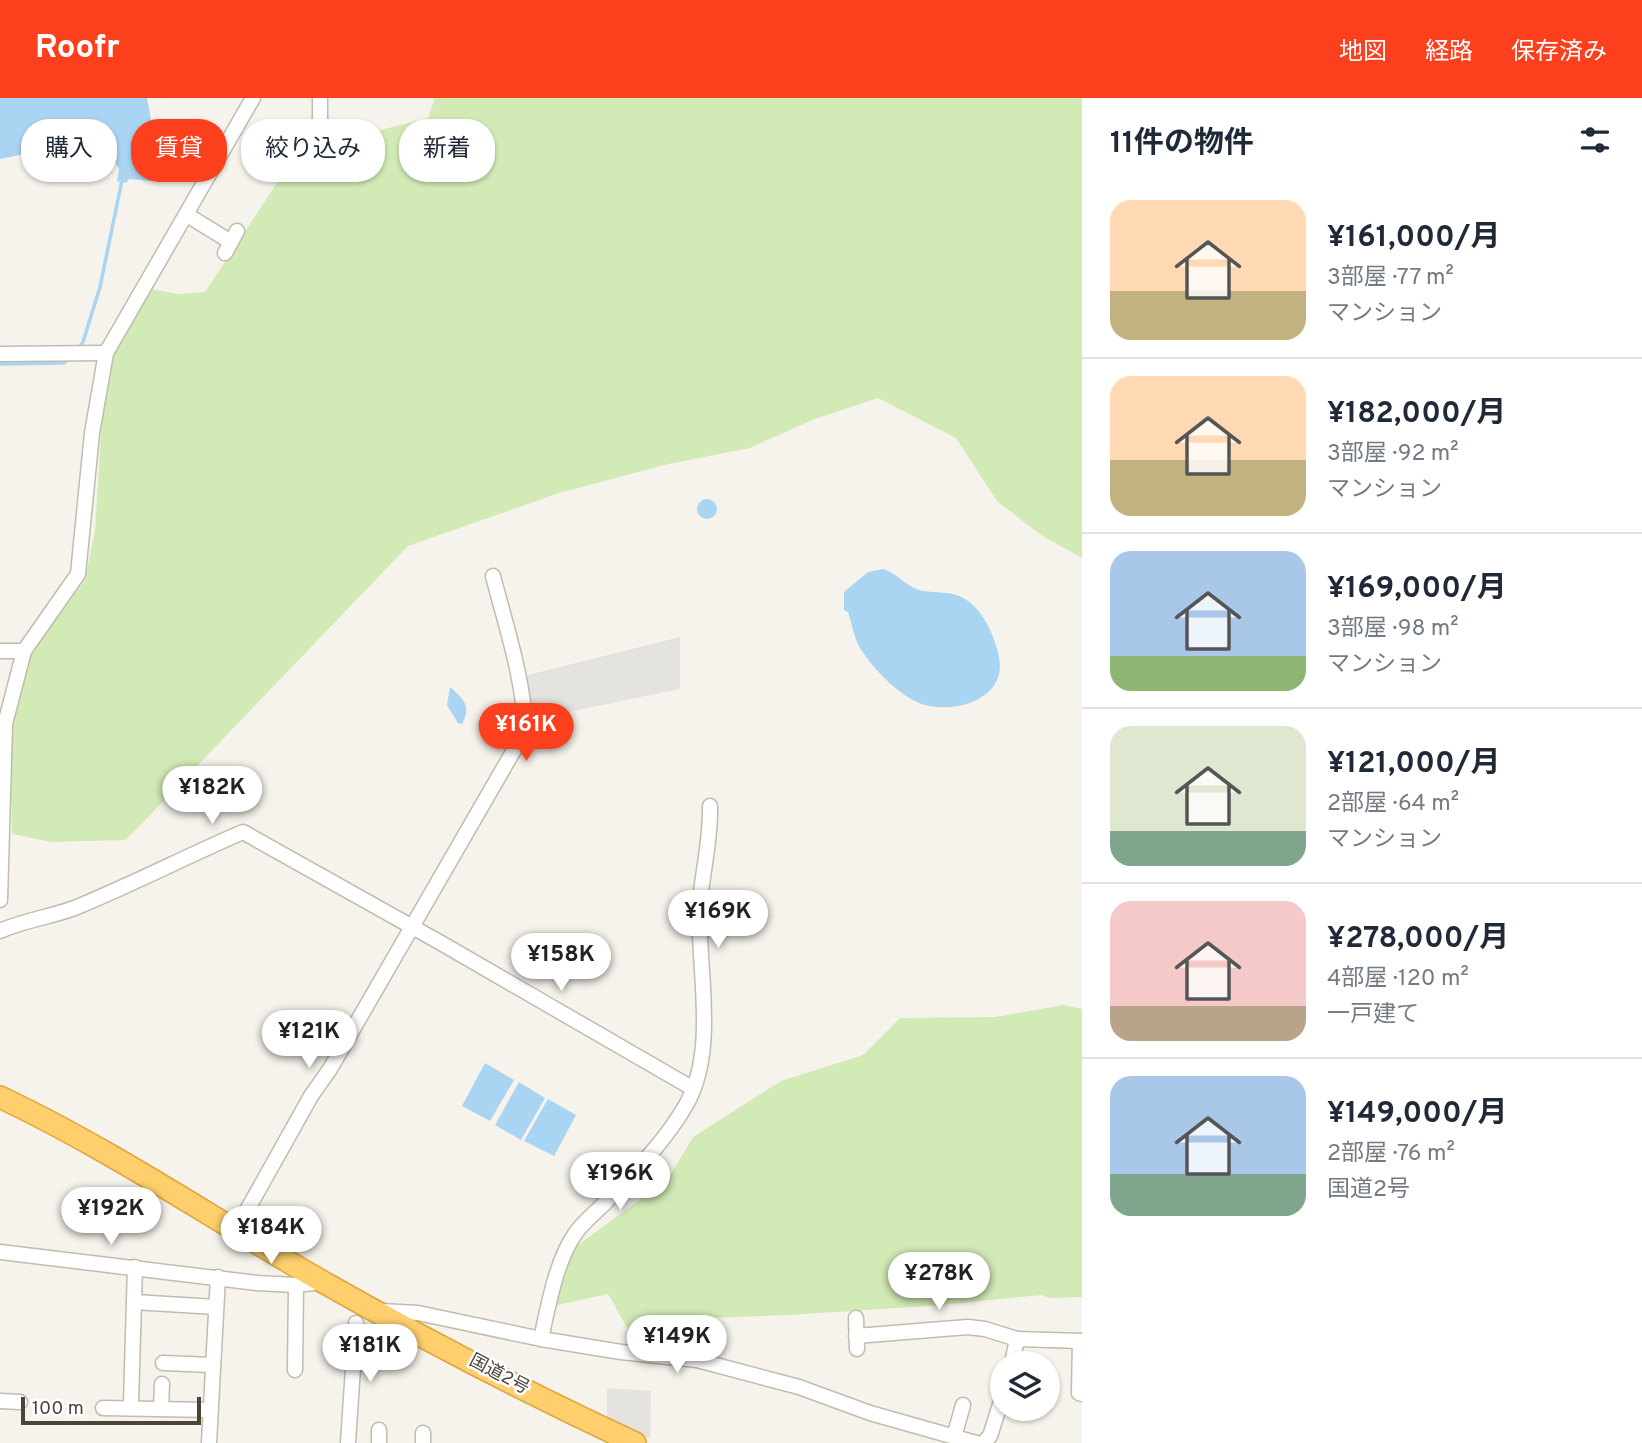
<!DOCTYPE html>
<html lang="ja">
<head>
<meta charset="utf-8">
<style>
  :root { --surface:#fff; --page:#f2f2f3; --text:#1f2937; --muted:#747a83; --line:#e0e1e3; --accent:#fc3f1d }
  body { margin:0; font-family:Overpass,"Noto Sans JP",sans-serif; background:var(--page); color:var(--text); height:100vh; display:flex; flex-direction:column; font-size:26px; white-space:nowrap }
  * { box-sizing:border-box; margin:0 }
  p { font-size:23px; color:var(--muted) }
  .icon { flex:none; width:38px; height:38px; fill:none; stroke:currentColor; stroke-width:2; stroke-linecap:round; stroke-linejoin:round }
  .map { position:relative; flex:1; overflow:hidden }
  .panel { display:flex; flex-direction:column; background:var(--surface); width:560px }
  .panel>* { flex:none }
  .hud { position:absolute; left:21px; top:21px; width:665px; height:63px; display:flex; gap:14px }
  .fabs { position:absolute; left:990px; top:1253px; display:grid; gap:14px }
  .fabs a { display:grid; place-items:center; width:70px; height:70px; border-radius:50%; background:var(--surface); box-shadow:0 2px 5px #0004; font-size:35px }
  .scale { position:absolute; left:21px; bottom:18px; width:180px; box-sizing:border-box; padding-left:7px; border:4px solid #4b4439; border-top:0; font-size:19px; line-height:24px; white-space:nowrap; color:#4b4439; -webkit-text-stroke:5px #fff; paint-order:stroke }
  .price { position:absolute; translate:-50% -60px; padding:0 16px; border-radius:24px; background:#fff; color:#222; font-size:23px; line-height:46px; filter:drop-shadow(0 2px 4px #0008) }
  .price::after { content:''; position:absolute; left:50%; top:42px; width:21px; height:16px; margin-left:-10px; background:inherit; clip-path:polygon(0 0,100% 0,50% 100%) }
  .price.selected { background:var(--accent); color:#fff }
  ul { padding:0; list-style:none }
  li { display:flex; align-items:center; gap:21px; height:175px; padding:0 28px }
  li+li { border-top:2px solid var(--line) }
  li span { display:grid; place-items:center; flex:none; width:196px; height:140px; border-radius:21px; color:#555 }
  li>.icon { margin-inline-start:auto }
  span .icon { width:84px; height:84px; fill:#fffc; stroke-width:1 }
  li b { font-size:30px }
  h2 { display:flex; justify-content:space-between; align-items:center; height:84px; padding:0 28px; font-size:30px }
  .pill { padding:0 24px; border-radius:28px; background:var(--surface); box-shadow:0 2px 5px #0004; font-size:24px; line-height:63px }
  .pill.selected { background:var(--accent); color:#fff }
  header { display:flex; align-items:center; gap:42px; box-sizing:border-box; height:98px; padding:0 35px; background:var(--accent); color:#fff }
  header strong { font-size:33px }
  nav { display:flex; gap:38px; margin-inline-start:auto; font-size:24px }
  main { display:flex; flex:1; min-height:0 }
  .map>svg:first-child { display:block }
</style>
</head>
<body>
<header>
<strong>Roofr</strong>
<nav><a>地図</a><a>経路</a><a>保存済み</a></nav>
</header>
<main>
<div class="map">
<svg width="1082" height="1345" viewBox="0 0 1082 1345">
  <rect width="100%" height="100%" fill="#f6f3ec"/>
  <!-- green -->
  <g fill="#d2eab5">
    <polygon points="435,0 1082,0 1082,460 1041,437 997,403 956,340 878,300 812,322 750,350 668,366 559,395 408,448 126,742 51,744 12,736 10,631 29,557 85,482 95,433 103,303 113,254 151,191 178,196 205,194 298,53 428,20"/>
    <polygon points="1064,907 1082,911 1082,1199 1051,1200 1041,1197 941,1207 791,1217 673,1221 652,1240 633,1240 608,1196 553,1208 574,1150 668,1081 693,1039 781,983 863,957 900,920 995,919"/>
  </g>
  <!-- parking -->
  <g fill="#e5e3e0">
    <polygon points="680,539 680,591 534,621 524,578"/>
    <polygon points="607,1290 651,1293 650,1341 607,1319"/>
  </g>
  <!-- water -->
  <g fill="#a9d4f2">
    <polygon points="0,0 147,0 152,27 157,36 166,39 174,51 163,84 129,81 126,85 117,83 119,71 114,63 29,55 0,61"/>
    <circle cx="707" cy="411" r="10"/>
    <path d="M 883,471 C 897,475 904,487 919,492 C 934,496 952,492 965,501 C 978,509 988,525 993,539 C 997,551 1002,563 999,576 C 991,609 939,617 913,602 C 893,591 872,569 860,550 C 854,540 852,526 848,514 L 844,512 L 844,494 L 868,474 Z"/>
    <path d="M 450,589 C 465,602 471,608 462,626 L 458,625 L 447,607 Z"/>
    <polygon points="485,965 514,982 490,1023 462,1008"/>
    <polygon points="519,984 545,1000 521,1042 495,1027"/>
    <polygon points="548,1001 576,1017 554,1058 524,1043"/>
  </g>
  <g fill="none" stroke-linecap="round" stroke-linejoin="round">
    <!-- stream -->
    <g stroke="#a9d4f2" stroke-width="3.5">
      <polyline points="78,250 83,244 100,189 122,82"/>
      <polyline points="0,266 64,265 68,261"/>
    </g>
    <!-- minor casing -->
    <g stroke="#c2bbae" stroke-width="17">
      <g id="minor">
        <polyline points="320,27 320,0"/>
        <polyline points="187,117 231,144"/>
        <polyline points="225,155 237,133"/>
        <polyline points="0,256 106,255"/>
        <polyline points="0,553 24,553"/>
        <polyline points="0,802 5,626 24,553 78,476 92,335 106,255 253,0"/>
        <path d="M 0,833 C 24,822 52,819 77,809 C 133,786 187,758 243,734 L 441,845 L 692,990"/>
        <path d="M 236,1132 L 311,998 L 330,971 L 525,633 C 525,585 505,525 493,478"/>
        <polyline points="0,1154 257,1185 296,1187 322,1184"/>
        <polyline points="134,1204 216,1209"/>
        <polyline points="381,1213 418,1215 541,1241 621,1254 697,1262 799,1289 870,1315 976,1345"/>
        <polyline points="856,1220 857,1251"/>
        <polyline points="856,1238 968,1229 985,1231 1017,1241"/>
        <path d="M 541,1241 C 548,1209 556,1163 575,1136 C 583,1124 595,1115 605,1105 C 634,1074 664,1045 686,1007 C 719,950 696,866 700,803 C 703,771 711,740 710,708"/>
        <polyline points="1080,1243 1079,1295 1082,1296"/>
        <polyline points="163,1265 212,1267"/>
        <polyline points="1012,1265 1017,1241 1082,1243"/>
        <polyline points="295,1272 296,1187"/>
        <polyline points="0,1303 20,1304"/>
        <polyline points="131,1305 135,1169"/>
        <polyline points="103,1310 210,1312"/>
        <polyline points="161,1311 162,1286"/>
        <polyline points="954,1339 963,1307"/>
        <polyline points="209,1345 218,1179"/>
        <polyline points="348,1345 356,1225"/>
        <polyline points="379,1345 379,1332"/>
        <polyline points="423,1345 423,1335"/>
        <polyline points="983,1345 990,1338 1003,1297"/>
      </g>
    </g>
    <!-- highway casing -->
    <g stroke="#e0a43c" stroke-width="24">
      <path id="highway" d="M 0,999 C 112,1052 216,1123 323,1184 C 424,1241 529,1296 635,1345"/>
    </g>
    <!-- minor -->
    <use href="#minor" stroke="#fff" stroke-width="14"/>
    <!-- highway -->
    <use href="#highway" stroke="#ffcf6e" stroke-width="21"/>
  </g>
  <g text-anchor="middle" dominant-baseline="central" stroke-width="5" stroke-linejoin="round" paint-order="stroke">
    <!-- street labels -->
    <g font-size="18" fill="#4b4439" stroke="#fff">
      <text transform="translate(499 1277) rotate(28)">国道2号</text>
    </g>
  </g>
</svg>
<div class="fabs">
<a><svg class="icon" aria-label="layers" viewBox="0 0 24 24"><path d="M12 4l9 5-9 5-9-5zM3 14l9 5 9-5"/></svg></a>
</div>
<div class="scale">100 m</div>
<b class="price selected" style="left:526px;top:665px">¥161K</b>
<b class="price" style="left:212px;top:728px">¥182K</b>
<b class="price" style="left:718px;top:852px">¥169K</b>
<b class="price" style="left:561px;top:895px">¥158K</b>
<b class="price" style="left:309px;top:972px">¥121K</b>
<b class="price" style="left:620px;top:1114px">¥196K</b>
<b class="price" style="left:111px;top:1149px">¥192K</b>
<b class="price" style="left:271px;top:1168px">¥184K</b>
<b class="price" style="left:939px;top:1214px">¥278K</b>
<b class="price" style="left:677px;top:1277px">¥149K</b>
<b class="price" style="left:370px;top:1286px">¥181K</b>
<div class="hud">
<a class="pill">購入</a>
<a class="pill selected">賃貸</a>
<a class="pill">絞り込み</a>
<a class="pill">新着</a>
</div>
</div>
<section class="panel">
<h2>11件の物件<svg class="icon" aria-label="filters" viewBox="0 0 24 24"><path d="M4 7h16M4 17h16"/><circle cx="9" cy="7" r="2"/><circle cx="15" cy="17" r="2"/></svg></h2>
<ul>
<li><span style="background:linear-gradient(#ffd9b3 65%,#c2b280 0)"><svg class="icon" aria-label="home" viewBox="0 0 24 24"><path d="M3 11l9-7 9 7M6 9v11h12V9"/></svg></span><div><b>¥161,000/月</b><p>3部屋 · 77 m²</p><p>マンション</p></div></li>
<li><span style="background:linear-gradient(#ffd9b3 60%,#c2b280 0)"><svg class="icon" aria-label="home" viewBox="0 0 24 24"><path d="M3 11l9-7 9 7M6 9v11h12V9"/></svg></span><div><b>¥182,000/月</b><p>3部屋 · 92 m²</p><p>マンション</p></div></li>
<li><span style="background:linear-gradient(#a9c7e8 75%,#8fb573 0)"><svg class="icon" aria-label="home" viewBox="0 0 24 24"><path d="M3 11l9-7 9 7M6 9v11h12V9"/></svg></span><div><b>¥169,000/月</b><p>3部屋 · 98 m²</p><p>マンション</p></div></li>
<li><span style="background:linear-gradient(#dfe7d0 75%,#7fa58c 0)"><svg class="icon" aria-label="home" viewBox="0 0 24 24"><path d="M3 11l9-7 9 7M6 9v11h12V9"/></svg></span><div><b>¥121,000/月</b><p>2部屋 · 64 m²</p><p>マンション</p></div></li>
<li><span style="background:linear-gradient(#f6c9c9 75%,#b9a48a 0)"><svg class="icon" aria-label="home" viewBox="0 0 24 24"><path d="M3 11l9-7 9 7M6 9v11h12V9"/></svg></span><div><b>¥278,000/月</b><p>4部屋 · 120 m²</p><p>一戸建て</p></div></li>
<li><span style="background:linear-gradient(#a9c7e8 70%,#7fa58c 0)"><svg class="icon" aria-label="home" viewBox="0 0 24 24"><path d="M3 11l9-7 9 7M6 9v11h12V9"/></svg></span><div><b>¥149,000/月</b><p>2部屋 · 76 m²</p><p>国道2号</p></div></li>
</ul>
</section>
</main>
</body>
</html>
